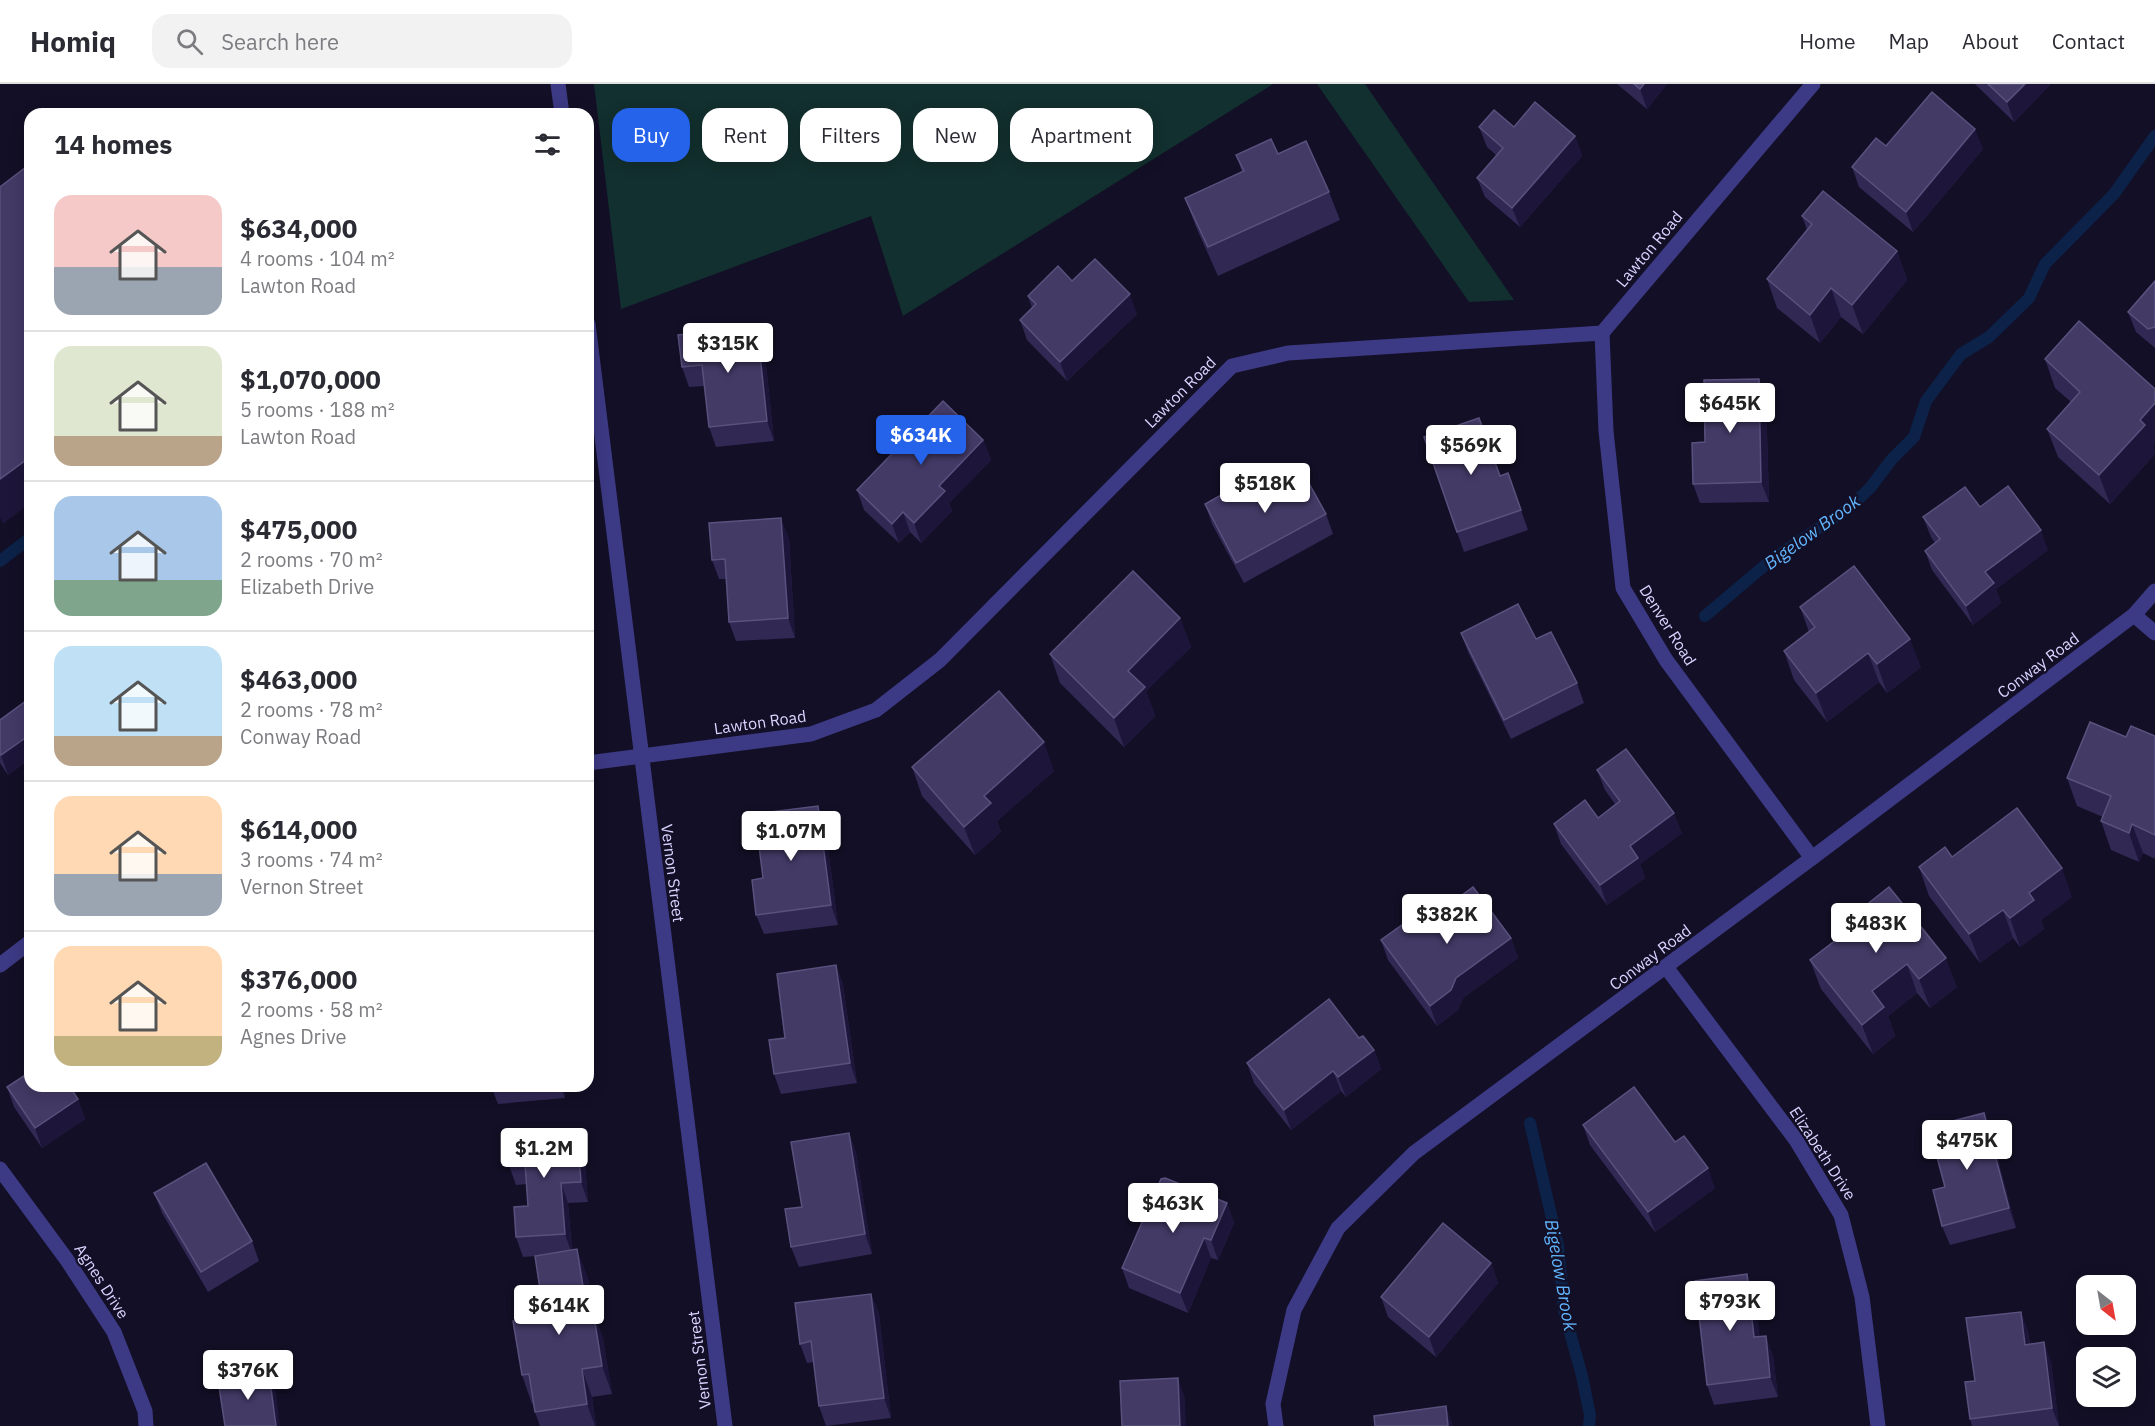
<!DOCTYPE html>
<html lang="en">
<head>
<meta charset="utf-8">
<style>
  :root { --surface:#fff; --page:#f2f2f3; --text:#2b2b33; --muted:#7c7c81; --line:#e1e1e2; --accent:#2563eb }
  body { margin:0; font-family:"IBM Plex Sans",sans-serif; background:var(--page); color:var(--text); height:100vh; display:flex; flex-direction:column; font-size:22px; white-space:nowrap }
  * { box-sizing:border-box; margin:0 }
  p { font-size:20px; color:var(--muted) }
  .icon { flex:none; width:33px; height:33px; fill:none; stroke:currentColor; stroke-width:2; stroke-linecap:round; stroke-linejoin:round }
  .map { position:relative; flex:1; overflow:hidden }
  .side { position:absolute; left:24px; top:24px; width:570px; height:984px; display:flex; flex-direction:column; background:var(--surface); border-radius:18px; box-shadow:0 3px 15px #0003 }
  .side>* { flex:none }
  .top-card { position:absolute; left:612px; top:24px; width:570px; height:54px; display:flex; gap:12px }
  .needle { width:39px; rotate:149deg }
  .tools { position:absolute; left:2076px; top:1191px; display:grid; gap:12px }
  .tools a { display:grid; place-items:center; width:60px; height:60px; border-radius:12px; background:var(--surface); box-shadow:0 3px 15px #0003; font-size:30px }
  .price { position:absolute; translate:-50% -51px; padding:0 14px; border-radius:6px; background:#fff; color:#222; font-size:20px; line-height:39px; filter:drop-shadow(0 2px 3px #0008) }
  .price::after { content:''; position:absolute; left:50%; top:36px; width:18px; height:14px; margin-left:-9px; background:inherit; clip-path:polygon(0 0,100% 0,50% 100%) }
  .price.selected { background:var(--accent); color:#fff }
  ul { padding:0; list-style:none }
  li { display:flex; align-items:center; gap:18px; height:150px; padding:0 30px }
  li+li { border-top:2px solid var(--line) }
  li span { display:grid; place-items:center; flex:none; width:168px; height:120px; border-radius:18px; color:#555 }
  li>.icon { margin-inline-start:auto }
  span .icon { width:72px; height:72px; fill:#fffc; stroke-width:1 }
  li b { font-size:26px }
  h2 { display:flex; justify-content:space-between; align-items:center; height:72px; padding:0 30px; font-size:26px }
  .tag { padding:0 21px; border-radius:18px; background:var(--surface); box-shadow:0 3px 15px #0003; font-size:21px; line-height:54px }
  .tag.selected { background:var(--accent); color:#fff }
  header { display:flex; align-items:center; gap:36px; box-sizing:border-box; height:84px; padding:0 30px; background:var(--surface); border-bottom:2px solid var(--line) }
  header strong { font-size:28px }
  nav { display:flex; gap:33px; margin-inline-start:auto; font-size:21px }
  .search { width:420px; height:54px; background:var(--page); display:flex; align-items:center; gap:15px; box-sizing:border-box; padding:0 21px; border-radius:18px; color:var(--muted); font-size:22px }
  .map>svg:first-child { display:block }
</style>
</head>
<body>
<header>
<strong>Homiq</strong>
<div class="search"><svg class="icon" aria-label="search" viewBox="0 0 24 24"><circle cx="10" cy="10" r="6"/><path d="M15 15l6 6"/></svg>Search here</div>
<nav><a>Home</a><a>Map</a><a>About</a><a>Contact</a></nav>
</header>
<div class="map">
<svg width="2155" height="1342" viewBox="0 0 2155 1342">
  <rect width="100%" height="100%" fill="#130f26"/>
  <!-- green -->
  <g fill="#12302f">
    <polygon points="594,0 1273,0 903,232 871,132 621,225"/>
    <polygon points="1317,0 1365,0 1514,216 1469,218"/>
  </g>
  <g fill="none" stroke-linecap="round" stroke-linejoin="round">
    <!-- stream -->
    <g stroke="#0c2248" stroke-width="12">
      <polyline points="0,477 30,454"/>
      <polyline points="1705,532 1770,477 1850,423 1870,404 1892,375 1914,353 1926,317 1961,270 1989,253 2029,214 2045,180 2114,110 2155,52"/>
      <polyline points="1530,1039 1558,1161 1564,1227 1582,1292 1590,1331 1589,1342"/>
    </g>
    <!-- minor -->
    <g stroke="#3d3a85" stroke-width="15">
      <polyline points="1602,249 1606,347 1623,504 1666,576 1812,774"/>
      <polyline points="2134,531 2155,549"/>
      <polyline points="588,679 811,650 876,626 940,576 1232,282 1288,269 1602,249 1813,0"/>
      <polyline points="0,881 30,858"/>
      <polyline points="1666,883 1796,1056 1841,1131 1862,1213 1878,1342"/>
      <polyline points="0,1085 67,1176 114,1248 145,1327 146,1342"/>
      <polyline points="1276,1342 1273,1320 1294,1226 1338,1144 1414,1069 1812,774 2134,531 2155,507"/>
    </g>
    <!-- tertiary -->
    <g stroke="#3d3a85" stroke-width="15">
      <polyline points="558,0 562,30"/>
      <polyline points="588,240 725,1342"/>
    </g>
  </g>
  <!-- wall -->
  <g fill="#312854">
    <polygon points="1617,0 1667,0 1647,25"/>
    <polygon points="1975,0 2050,0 2050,1 2014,38"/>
    <polygon points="1479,43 1514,43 1575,52 1582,72 1520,143 1485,113 1477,94 1497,72 1487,63"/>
    <polygon points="1886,62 1983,65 1913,148 1859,103 1852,83"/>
    <polygon points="1236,71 1329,108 1340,136 1218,192 1196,143 1185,114 1242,88"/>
    <polygon points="1802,132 1897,167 1907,196 1863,250 1841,233 1820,259 1777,224 1767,195 1807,146"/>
    <polygon points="2155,197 2155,264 2136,248 2128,228"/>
    <polygon points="1028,212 1137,230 1067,297 1027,256 1020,236 1032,224"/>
    <polygon points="764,262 774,357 716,363 709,343 705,302 689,303 682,283"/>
    <polygon points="2045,275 2155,305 2155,360 2153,362 2155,370 2110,420 2058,373 2047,345 2071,318 2055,304"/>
    <polygon points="1759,295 1766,314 1769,418 1700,419 1693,400 1705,358"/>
    <polygon points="983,356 991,376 949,419 952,427 921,459 910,448 899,459 864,426 857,406"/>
    <polygon points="1508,389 1528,446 1464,468 1457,448 1500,392"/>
    <polygon points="1243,414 1326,430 1333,450 1244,499 1212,440 1205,420"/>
    <polygon points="1923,433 2048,466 1996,505 2001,519 1973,541 1932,486 1925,467 1935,459 1931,453"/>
    <polygon points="789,454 795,554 736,557 729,538 726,495 719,495 712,476"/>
    <polygon points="1800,523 1921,583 1887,609 1879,598 1827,638 1794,596 1784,567 1809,548"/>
    <polygon points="1180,534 1191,563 1146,607 1155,632 1124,663 1060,599 1050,570"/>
    <polygon points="1461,549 1536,555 1577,599 1584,619 1511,655 1468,568"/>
    <polygon points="30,614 30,675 8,691 0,679 0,636"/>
    <polygon points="2155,652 2155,775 2143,769 2139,778 2111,766 2101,737 2103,733 2077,722 2067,694"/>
    <polygon points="912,683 1054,687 997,737 1001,748 975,771 922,712"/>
    <polygon points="1597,686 1682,749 1640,780 1645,794 1607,821 1561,760 1554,740 1598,734 1615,720 1605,706"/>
    <polygon points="818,722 825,742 838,841 764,850 756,831 763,794"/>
    <polygon points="1952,773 2072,813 2041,836 2044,845 2020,863 2013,854 1980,879 1929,812 1919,783"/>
    <polygon points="1861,825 1957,903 1930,924 1917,909 1888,932 1895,952 1873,970 1821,905 1810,876 1864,834"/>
    <polygon points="1413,847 1511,854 1518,874 1463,914 1458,926 1437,942 1388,876 1381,856"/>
    <polygon points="836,881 843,901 857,999 781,1010 774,990 785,954"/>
    <polygon points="1359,954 1374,966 1381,985 1346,1013 1341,1007 1291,1046 1254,999 1247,979"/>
    <polygon points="491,1002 564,1002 565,1014 498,1020"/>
    <polygon points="7,1003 78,1015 85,1035 42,1064 14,1023"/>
    <polygon points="1583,1041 1715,1104 1655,1148 1590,1061"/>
    <polygon points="849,1049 856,1069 872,1170 799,1183 791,1163 802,1123"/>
    <polygon points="1991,1049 2016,1144 1950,1161 1942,1142 1945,1103"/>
    <polygon points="584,1066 588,1118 568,1119 572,1166 588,1194 593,1226 603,1255 612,1310 592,1313 596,1342 540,1342 535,1328 533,1320 532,1320 522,1291 544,1232 536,1172 523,1173 516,1153 528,1122 526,1100 516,1101 509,1081"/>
    <polygon points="154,1109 252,1157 259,1177 208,1208 162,1129"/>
    <polygon points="1227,1119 1234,1139 1218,1176 1211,1174 1188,1229 1129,1204 1122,1184"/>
    <polygon points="1491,1179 1498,1199 1436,1273 1388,1233 1381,1213"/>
    <polygon points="1747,1190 1755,1210 1759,1252 1773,1272 1778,1313 1714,1321 1707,1301"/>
    <polygon points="871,1210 879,1230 891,1334 826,1342 819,1322 814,1278 807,1279 800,1260"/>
    <polygon points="2021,1228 2028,1248 2030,1260 2051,1278 2059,1342 1972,1342 1970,1335 1975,1297"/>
  </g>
  <!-- shaded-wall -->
  <g fill="#1d163a">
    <polygon points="1644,0 1667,0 1647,25 1640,5"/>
    <polygon points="2025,0 2050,0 2050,1 2014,38 2007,18"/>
    <polygon points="1975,45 1983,65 1913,148 1906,128"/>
    <polygon points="1575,52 1582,72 1520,143 1512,124"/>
    <polygon points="1897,167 1907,196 1863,250 1852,221"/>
    <polygon points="1831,204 1841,233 1820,259 1810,231"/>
    <polygon points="1130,210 1137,230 1067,297 1060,278"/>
    <polygon points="757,242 764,262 774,357 767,337"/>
    <polygon points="1759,295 1766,314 1769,418 1761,398"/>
    <polygon points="2155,319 2155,360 2153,362 2155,370 2110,420 2099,391 2140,336"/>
    <polygon points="983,356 991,376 949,419 952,427 921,459 914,439 939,402"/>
    <polygon points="30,373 30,419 3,440 0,433 0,395"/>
    <polygon points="903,428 910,448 899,459 892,440"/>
    <polygon points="781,434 789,454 795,554 788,534"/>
    <polygon points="2041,446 2048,466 1996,505 2001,519 1973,541 1966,522 1985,488"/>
    <polygon points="1180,534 1191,563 1146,607 1155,632 1124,663 1114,634 1128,587"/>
    <polygon points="1910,555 1921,583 1887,609 1877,580"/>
    <polygon points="1868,569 1879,598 1827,638 1816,609"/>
    <polygon points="24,655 30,671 30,675 8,691 1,671"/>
    <polygon points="1044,658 1054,687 997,737 1001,748 975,771 964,743 984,712"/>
    <polygon points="818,722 825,742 838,841 831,821"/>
    <polygon points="1674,729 1682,749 1640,780 1645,794 1607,821 1600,801 1630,762"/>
    <polygon points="2132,740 2143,769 2139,778 2129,749"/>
    <polygon points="2062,784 2072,813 2041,836 2044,845 2020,863 2010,834 2029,809"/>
    <polygon points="2003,826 2013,854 1980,879 1969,850"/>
    <polygon points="1511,854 1518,874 1463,914 1458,926 1437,942 1430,922 1456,894"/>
    <polygon points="1946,874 1957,903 1930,924 1919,895"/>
    <polygon points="1907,880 1917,909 1888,932 1895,952 1873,970 1862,941 1872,907"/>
    <polygon points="836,881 843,901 857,999 850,979"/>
    <polygon points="1374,966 1381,985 1346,1013 1338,993"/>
    <polygon points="1333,987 1341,1007 1291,1046 1284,1026"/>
    <polygon points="66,1002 88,1002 71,1013"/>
    <polygon points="560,1002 564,1002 565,1014"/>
    <polygon points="78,1015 85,1035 42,1064 35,1044"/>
    <polygon points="1984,1029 1991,1049 2016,1144 2009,1124"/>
    <polygon points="577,1046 584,1066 588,1118 581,1098"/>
    <polygon points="849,1049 856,1069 872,1170 865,1150"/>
    <polygon points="1708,1084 1715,1104 1655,1148 1648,1128"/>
    <polygon points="561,1099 568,1119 572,1170 565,1150"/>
    <polygon points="1227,1119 1234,1139 1218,1176 1211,1156"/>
    <polygon points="1204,1154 1211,1174 1188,1229 1180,1209"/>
    <polygon points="577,1165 588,1194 597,1256 587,1227"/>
    <polygon points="1491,1179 1498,1199 1436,1273 1429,1253"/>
    <polygon points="1747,1190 1755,1210 1762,1273 1754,1253"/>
    <polygon points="871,1210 879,1230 891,1334 884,1314"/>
    <polygon points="593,1226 603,1255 612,1310 602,1282"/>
    <polygon points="2021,1228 2028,1248 2032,1281 2025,1261"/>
    <polygon points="1766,1252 1773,1272 1778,1313 1770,1293"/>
    <polygon points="2044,1258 2051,1278 2059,1342 2052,1324"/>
    <polygon points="582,1285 592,1313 596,1342 595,1342 587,1320"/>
    <polygon points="269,1289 276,1308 280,1342 276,1342"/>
    <polygon points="1178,1294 1185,1314 1186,1342 1180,1342"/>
    <polygon points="1446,1322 1453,1342 1448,1342"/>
  </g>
  <!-- building -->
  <g fill="#433a66" stroke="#5a527e" stroke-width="1.5">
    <polygon points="1634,0 1644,0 1640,5"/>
    <polygon points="1988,0 2025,0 2007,18"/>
    <polygon points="1932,8 1975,45 1906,128 1852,83 1876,54 1886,62"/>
    <polygon points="1535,18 1575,52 1512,124 1477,94 1503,64 1479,43 1494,26 1514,43"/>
    <polygon points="1271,55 1278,70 1306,57 1329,108 1208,163 1185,114 1244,87 1236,71"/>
    <polygon points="30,80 30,373 0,395 0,103"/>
    <polygon points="1823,107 1897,167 1852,221 1831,204 1810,231 1767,195 1812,140 1802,132"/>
    <polygon points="1095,175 1130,210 1060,278 1020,236 1036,220 1028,212 1058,182 1072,197"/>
    <polygon points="2155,197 2155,243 2148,245 2128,228"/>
    <polygon points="2079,237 2155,305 2155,319 2140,336 2145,341 2099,391 2047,345 2080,308 2045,275"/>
    <polygon points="757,242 767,337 709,343 702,281 682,283 678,251"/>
    <polygon points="1759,295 1761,398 1693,400 1692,359 1705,358 1704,296"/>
    <polygon points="943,317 983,356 939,402 945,407 914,439 903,428 892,440 857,406"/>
    <polygon points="1479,334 1500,392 1508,389 1521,426 1457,448 1424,353"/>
    <polygon points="1300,383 1326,430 1236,479 1205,420 1237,402 1243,414"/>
    <polygon points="2008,402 2041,446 1985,488 1994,499 1966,522 1925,467 1940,455 1923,433 1965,403 1980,423"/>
    <polygon points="781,434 788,534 729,538 725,475 712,476 709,439"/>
    <polygon points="1854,482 1910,555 1877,580 1868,569 1816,609 1784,567 1815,543 1800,523"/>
    <polygon points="1133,487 1180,534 1128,587 1145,603 1114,634 1050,570"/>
    <polygon points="1518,520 1536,555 1551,548 1577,599 1504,636 1461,549"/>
    <polygon points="999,607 1044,658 984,712 991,719 964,743 912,683"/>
    <polygon points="30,614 30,663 24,655 1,671 0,670 0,636"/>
    <polygon points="2090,638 2126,653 2131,642 2155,652 2155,751 2132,740 2129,749 2101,737 2111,712 2067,694"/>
    <polygon points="1626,665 1674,729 1630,762 1638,774 1600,801 1554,740 1585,716 1598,734 1620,717 1597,686"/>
    <polygon points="818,722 831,821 756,831 752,796 763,794 755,730"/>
    <polygon points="2017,724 2062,784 2029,809 2034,816 2010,834 2003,826 1969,850 1919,783 1945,763 1952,773"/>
    <polygon points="1473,803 1511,854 1456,894 1451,906 1430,922 1381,856 1406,838 1413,847"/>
    <polygon points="1889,803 1946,874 1919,895 1907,880 1872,907 1884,923 1862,941 1810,876 1867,832 1861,825"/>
    <polygon points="836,881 850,979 774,990 769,956 785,954 777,890"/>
    <polygon points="1329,915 1359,954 1363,952 1374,966 1338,993 1333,987 1284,1026 1247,979"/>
    <polygon points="30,960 30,969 26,962"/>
    <polygon points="30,988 30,1002 69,1002 78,1015 35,1044 7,1003"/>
    <polygon points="1634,1003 1675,1058 1684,1052 1708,1084 1648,1128 1583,1041"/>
    <polygon points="1984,1029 2009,1124 1942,1142 1933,1106 1945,1103 1929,1043"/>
    <polygon points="577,1046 581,1098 561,1099 565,1150 516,1153 514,1123 528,1122 525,1079 509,1081 507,1051"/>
    <polygon points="849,1049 865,1150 791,1163 785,1125 802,1123 791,1058"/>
    <polygon points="206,1079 252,1157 201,1188 154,1109"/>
    <polygon points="1165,1094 1227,1119 1211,1156 1204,1154 1180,1209 1122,1184 1161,1095"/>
    <polygon points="1443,1139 1491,1179 1429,1253 1381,1213"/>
    <polygon points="577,1165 587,1227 593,1226 602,1282 582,1285 587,1320 535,1328 529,1290 522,1291 513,1237 544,1232 535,1172"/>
    <polygon points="1747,1190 1754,1253 1766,1252 1770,1293 1707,1301 1695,1197"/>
    <polygon points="871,1210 884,1314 819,1322 811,1257 800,1260 795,1219"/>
    <polygon points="2021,1228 2025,1261 2044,1258 2052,1324 1970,1335 1965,1298 1975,1297 1966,1234"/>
    <polygon points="269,1289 276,1342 225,1342 218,1296"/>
    <polygon points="1178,1294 1180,1342 1122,1342 1120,1297"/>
    <polygon points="1446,1322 1448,1342 1375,1342 1374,1332"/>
  </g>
  <g text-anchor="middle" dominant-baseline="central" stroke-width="4.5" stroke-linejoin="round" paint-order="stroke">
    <!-- street labels -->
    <g font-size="16" fill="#d9d4ff" stroke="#130f26">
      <text transform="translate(1649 165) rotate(-50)">Lawton Road</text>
      <text transform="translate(1180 308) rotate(-45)">Lawton Road</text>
      <text transform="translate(1668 541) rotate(58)">Denver Road</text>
      <text transform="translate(2038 581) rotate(-37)">Conway Road</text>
      <text transform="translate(760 638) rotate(-8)">Lawton Road</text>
      <text transform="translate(673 789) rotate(83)">Vernon Street</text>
      <text transform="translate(1650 873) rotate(-37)">Conway Road</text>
      <text transform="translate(1823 1069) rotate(57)">Elizabeth Drive</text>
      <text transform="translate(102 1197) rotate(57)">Agnes Drive</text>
      <text transform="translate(699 1276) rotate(-97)">Vernon Street</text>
    </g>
    <!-- water labels -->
    <g font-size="18" font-style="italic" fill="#62b6ff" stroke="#130f26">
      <text transform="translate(1812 448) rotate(-36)">Bigelow Brook</text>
      <text transform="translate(1561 1191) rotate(80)">Bigelow Brook</text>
    </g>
  </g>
</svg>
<div class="tools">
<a><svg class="needle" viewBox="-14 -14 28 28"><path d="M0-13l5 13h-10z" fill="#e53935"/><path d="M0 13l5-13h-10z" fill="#7c7c81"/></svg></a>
<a><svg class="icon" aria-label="layers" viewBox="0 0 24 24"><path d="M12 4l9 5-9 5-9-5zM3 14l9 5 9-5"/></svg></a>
</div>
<b class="price" style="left:728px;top:290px">$315K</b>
<b class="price" style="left:1730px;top:350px">$645K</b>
<b class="price selected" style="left:921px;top:382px">$634K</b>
<b class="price" style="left:1471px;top:392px">$569K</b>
<b class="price" style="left:1265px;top:430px">$518K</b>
<b class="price" style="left:791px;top:778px">$1.07M</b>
<b class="price" style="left:1447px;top:861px">$382K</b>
<b class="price" style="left:1876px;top:870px">$483K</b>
<b class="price" style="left:1967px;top:1087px">$475K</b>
<b class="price" style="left:544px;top:1095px">$1.2M</b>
<b class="price" style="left:1173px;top:1150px">$463K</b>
<b class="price" style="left:1730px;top:1248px">$793K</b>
<b class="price" style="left:559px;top:1252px">$614K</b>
<b class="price" style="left:248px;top:1317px">$376K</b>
<div class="top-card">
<a class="tag selected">Buy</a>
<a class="tag">Rent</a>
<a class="tag">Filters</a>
<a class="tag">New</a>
<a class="tag">Apartment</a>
</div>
<section class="side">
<h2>14 homes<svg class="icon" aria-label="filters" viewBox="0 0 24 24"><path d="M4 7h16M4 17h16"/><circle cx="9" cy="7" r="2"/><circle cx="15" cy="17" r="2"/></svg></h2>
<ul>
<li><span style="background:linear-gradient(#f6c9c9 60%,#9aa5b1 0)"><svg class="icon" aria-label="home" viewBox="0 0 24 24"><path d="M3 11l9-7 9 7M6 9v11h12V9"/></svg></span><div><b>$634,000</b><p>4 rooms · 104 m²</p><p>Lawton Road</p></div></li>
<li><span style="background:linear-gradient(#dfe7d0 75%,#b9a48a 0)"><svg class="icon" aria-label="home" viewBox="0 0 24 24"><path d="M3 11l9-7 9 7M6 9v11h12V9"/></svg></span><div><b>$1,070,000</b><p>5 rooms · 188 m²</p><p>Lawton Road</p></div></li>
<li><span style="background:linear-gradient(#a9c7e8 70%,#7fa58c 0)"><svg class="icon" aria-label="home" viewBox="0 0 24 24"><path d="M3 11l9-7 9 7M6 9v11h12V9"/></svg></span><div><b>$475,000</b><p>2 rooms · 70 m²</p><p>Elizabeth Drive</p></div></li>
<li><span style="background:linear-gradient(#bfe0f5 75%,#b9a48a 0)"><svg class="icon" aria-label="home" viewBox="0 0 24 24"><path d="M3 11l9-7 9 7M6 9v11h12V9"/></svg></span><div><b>$463,000</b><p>2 rooms · 78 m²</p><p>Conway Road</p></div></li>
<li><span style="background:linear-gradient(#ffd9b3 65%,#9aa5b1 0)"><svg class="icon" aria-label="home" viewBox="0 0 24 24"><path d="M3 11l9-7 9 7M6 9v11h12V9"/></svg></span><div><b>$614,000</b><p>3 rooms · 74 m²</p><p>Vernon Street</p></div></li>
<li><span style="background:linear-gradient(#ffd9b3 75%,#c2b280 0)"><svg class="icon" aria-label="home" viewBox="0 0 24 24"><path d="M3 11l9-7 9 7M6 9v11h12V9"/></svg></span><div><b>$376,000</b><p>2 rooms · 58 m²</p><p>Agnes Drive</p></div></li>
</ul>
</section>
</div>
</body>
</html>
